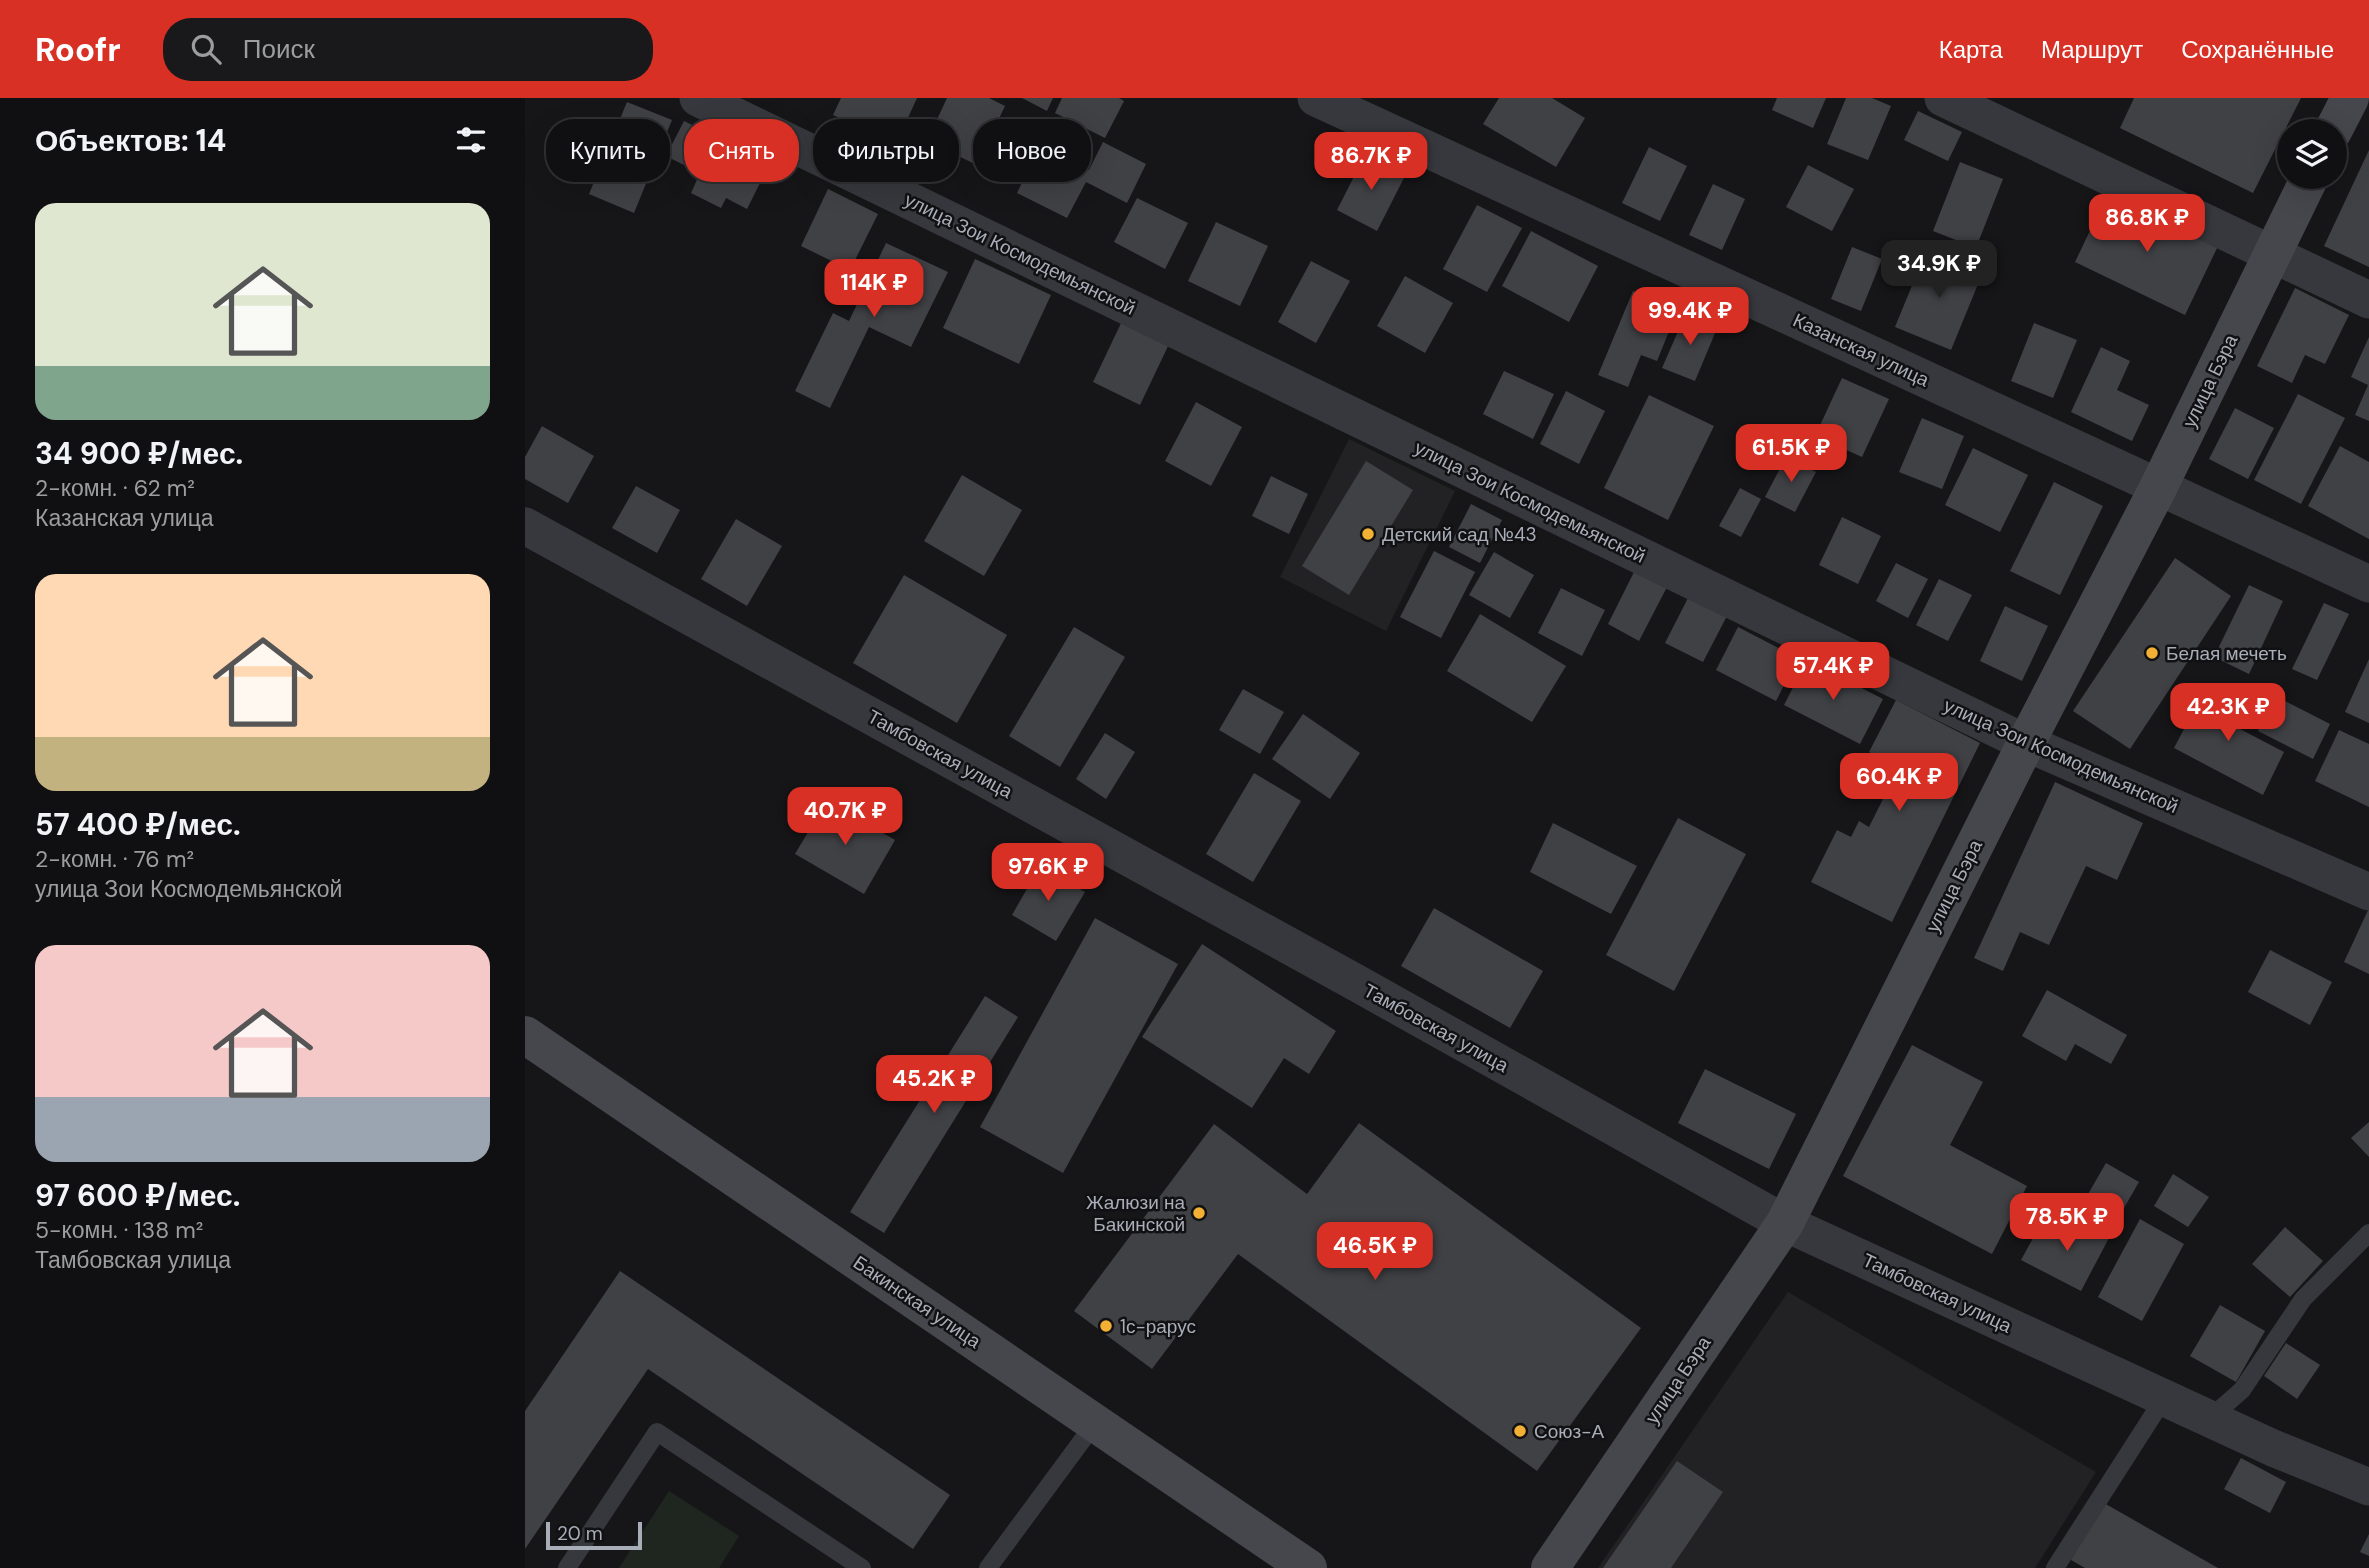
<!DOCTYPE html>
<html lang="ru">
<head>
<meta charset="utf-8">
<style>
  :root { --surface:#101012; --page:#19191b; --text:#f1f3f6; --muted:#9c9d9f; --line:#303032; --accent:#d93025 }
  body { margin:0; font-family:"DM Sans",sans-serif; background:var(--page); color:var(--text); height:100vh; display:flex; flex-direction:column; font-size:26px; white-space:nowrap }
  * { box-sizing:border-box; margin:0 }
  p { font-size:23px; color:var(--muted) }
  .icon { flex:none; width:38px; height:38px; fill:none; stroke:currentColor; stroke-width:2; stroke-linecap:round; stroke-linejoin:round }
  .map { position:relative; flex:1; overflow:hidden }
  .panel { display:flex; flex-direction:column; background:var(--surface); width:525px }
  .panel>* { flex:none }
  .guide { position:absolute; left:21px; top:21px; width:665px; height:63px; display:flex; gap:14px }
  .tools { position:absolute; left:1752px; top:21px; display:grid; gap:14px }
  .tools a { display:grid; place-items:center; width:70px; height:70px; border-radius:50%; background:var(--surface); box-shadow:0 7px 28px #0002,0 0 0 2px var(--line); font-size:35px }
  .scale { position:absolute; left:21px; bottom:18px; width:96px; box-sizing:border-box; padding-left:7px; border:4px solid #a8adb8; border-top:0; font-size:19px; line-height:24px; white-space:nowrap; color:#a8adb8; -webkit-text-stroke:5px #111113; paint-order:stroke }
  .price { position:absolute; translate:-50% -60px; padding:0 16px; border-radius:14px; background:var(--accent); color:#fff; font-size:23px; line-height:46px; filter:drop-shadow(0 2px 4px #0008) }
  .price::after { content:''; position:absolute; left:50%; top:42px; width:21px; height:16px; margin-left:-10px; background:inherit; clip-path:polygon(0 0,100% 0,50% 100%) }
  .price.active { background:#222; color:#fff }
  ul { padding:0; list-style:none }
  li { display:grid; align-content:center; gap:14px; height:371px; padding:0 35px }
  li span { display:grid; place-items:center; height:217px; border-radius:21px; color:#555 }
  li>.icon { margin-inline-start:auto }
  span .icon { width:126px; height:126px; fill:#fffc; stroke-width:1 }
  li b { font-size:30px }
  h2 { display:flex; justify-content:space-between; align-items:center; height:84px; padding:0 35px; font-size:30px }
  .pill { padding:0 24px; border-radius:28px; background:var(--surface); box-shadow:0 7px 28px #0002,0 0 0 2px var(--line); font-size:24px; line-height:63px }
  .pill.active { background:var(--accent); color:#fff }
  header { display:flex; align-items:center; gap:42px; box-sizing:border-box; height:98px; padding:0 35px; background:var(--accent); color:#fff }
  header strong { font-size:33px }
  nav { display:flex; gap:38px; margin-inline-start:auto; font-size:24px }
  .search { width:490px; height:63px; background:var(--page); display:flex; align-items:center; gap:18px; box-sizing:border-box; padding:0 24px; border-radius:28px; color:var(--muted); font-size:26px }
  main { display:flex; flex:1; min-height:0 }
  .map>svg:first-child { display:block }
</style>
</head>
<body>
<header>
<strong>Roofr</strong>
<div class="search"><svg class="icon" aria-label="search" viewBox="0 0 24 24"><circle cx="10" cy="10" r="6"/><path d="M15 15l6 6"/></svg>Поиск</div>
<nav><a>Карта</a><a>Маршрут</a><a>Сохранённые</a></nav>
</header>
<main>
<section class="panel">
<h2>Объектов: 14<svg class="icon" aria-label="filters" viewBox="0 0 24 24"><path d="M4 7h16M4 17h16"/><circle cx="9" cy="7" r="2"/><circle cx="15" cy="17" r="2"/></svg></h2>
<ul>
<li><span style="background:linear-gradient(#dfe7d0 75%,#7fa58c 0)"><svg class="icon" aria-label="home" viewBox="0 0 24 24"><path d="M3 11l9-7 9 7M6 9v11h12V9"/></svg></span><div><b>34 900 ₽/мес.</b><p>2-комн. · 62 m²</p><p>Казанская улица</p></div></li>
<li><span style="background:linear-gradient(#ffd9b3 75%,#c2b280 0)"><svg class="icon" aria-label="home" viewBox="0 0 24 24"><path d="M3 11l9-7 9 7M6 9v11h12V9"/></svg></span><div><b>57 400 ₽/мес.</b><p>2-комн. · 76 m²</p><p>улица Зои Космодемьянской</p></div></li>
<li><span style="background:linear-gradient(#f6c9c9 70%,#9aa5b1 0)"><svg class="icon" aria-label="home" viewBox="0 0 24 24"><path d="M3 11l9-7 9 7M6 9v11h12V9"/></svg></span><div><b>97 600 ₽/мес.</b><p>5-комн. · 138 m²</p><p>Тамбовская улица</p></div></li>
</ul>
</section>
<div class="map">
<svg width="1844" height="1470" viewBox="0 0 1844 1470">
  <rect width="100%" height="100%" fill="#161618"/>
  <!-- built -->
  <g fill="#222225">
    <polygon points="824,341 930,393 861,533 755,479"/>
    <polygon points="1263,1194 1571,1374 1510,1470 1073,1470"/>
  </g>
  <!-- green -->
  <polygon fill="#1e261f" points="144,1393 214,1438 194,1470 94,1470"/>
  <!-- building -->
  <g fill="#404145">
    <polygon points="316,0 392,0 371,46 308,17"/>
    <polygon points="422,0 464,0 480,8 452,67 402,43"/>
    <polygon points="497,0 528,0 522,13"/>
    <polygon points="537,0 594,0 599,3 580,40 530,15"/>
    <polygon points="974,0 1027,0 1060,20 1031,69 958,26"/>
    <polygon points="1252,0 1301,0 1288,30 1247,12"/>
    <polygon points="1321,0 1347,0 1366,8 1343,62 1302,46"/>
    <polygon points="1609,0 1776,0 1728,95 1595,30"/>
    <polygon points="102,4 147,22 109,115 64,96"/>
    <polygon points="1393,13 1437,34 1423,63 1379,42"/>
    <polygon points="159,23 245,65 222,111 201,100 196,110 166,95 175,75 141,58"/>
    <polygon points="578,44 621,66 602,105 561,84 542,120 492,95 515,47 564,72"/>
    <polygon points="1124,49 1162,68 1135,123 1097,105"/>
    <polygon points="1844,52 1844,169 1799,148"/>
    <polygon points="841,55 881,76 852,133 812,112"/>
    <polygon points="1435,64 1478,81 1451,150 1408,133"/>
    <polygon points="1283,67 1329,91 1307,133 1261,109"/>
    <polygon points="1188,86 1220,101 1197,152 1164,137"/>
    <polygon points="303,91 353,116 325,172 276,148"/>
    <polygon points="1583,95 1693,148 1660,217 1550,164"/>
    <polygon points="612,100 663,125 640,171 589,144"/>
    <polygon points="952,107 997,130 962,194 918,171"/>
    <polygon points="691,124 743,148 715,208 663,183"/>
    <polygon points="1006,133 1073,168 1044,224 977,188"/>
    <polygon points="361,145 423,174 386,249 344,229 305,310 270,293 308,215 324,223"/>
    <polygon points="1327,149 1357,161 1336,213 1306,201"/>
    <polygon points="1402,151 1458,174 1426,252 1370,229"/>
    <polygon points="450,161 526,197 494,266 418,230"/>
    <polygon points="786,163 825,183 791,245 753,224"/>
    <polygon points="880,178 928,205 900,255 852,228"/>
    <polygon points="1770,190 1824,217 1800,266 1780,257 1767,285 1732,268"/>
    <polygon points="1108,193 1153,211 1132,263 1116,257 1103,289 1073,277"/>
    <polygon points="1161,215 1193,228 1170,283 1137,270"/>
    <polygon points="598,221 645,244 615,307 568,284"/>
    <polygon points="1509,225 1552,242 1528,300 1486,283"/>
    <polygon points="1844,239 1844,323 1830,317 1843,287 1826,279"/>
    <polygon points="1576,249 1605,263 1592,292 1624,307 1607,343 1546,314"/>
    <polygon points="979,273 1029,296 1008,341 958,316"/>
    <polygon points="1317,280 1364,301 1337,359 1290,338"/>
    <polygon points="1041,293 1080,313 1054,366 1015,346"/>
    <polygon points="1773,296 1820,320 1776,406 1729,382"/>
    <polygon points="1124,297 1189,328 1143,422 1079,390"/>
    <polygon points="671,304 717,329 686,388 640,363"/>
    <polygon points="1710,310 1749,330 1723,381 1684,361"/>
    <polygon points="1397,320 1439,338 1417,391 1374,374"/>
    <polygon points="17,328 69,358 43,405 0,381 0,359"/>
    <polygon points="1815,348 1844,364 1844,441 1783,408"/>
    <polygon points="1448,350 1503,377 1475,434 1420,407"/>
    <polygon points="1261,359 1291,374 1270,414 1240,399"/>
    <polygon points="841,363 888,392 824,497 777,468"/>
    <polygon points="437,377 497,412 459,478 399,443"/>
    <polygon points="746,378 783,396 764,436 727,418"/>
    <polygon points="1529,384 1578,408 1535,497 1485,473"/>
    <polygon points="111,388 155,412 132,455 87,430"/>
    <polygon points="1215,390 1236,401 1216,439 1194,428"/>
    <polygon points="946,406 977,422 955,465 924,449"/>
    <polygon points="1317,419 1356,438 1333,486 1294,467"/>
    <polygon points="211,421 257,448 222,508 176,481"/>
    <polygon points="909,453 950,474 916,540 875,519"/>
    <polygon points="969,454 1009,477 985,520 944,497"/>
    <polygon points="1650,460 1706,498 1605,651 1548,613"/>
    <polygon points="1371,465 1403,481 1383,520 1351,503"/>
    <polygon points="1110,472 1142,489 1114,543 1083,526"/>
    <polygon points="379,477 482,537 432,625 328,565"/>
    <polygon points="1414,481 1447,497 1423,543 1391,527"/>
    <polygon points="1724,487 1758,503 1724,576 1689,559"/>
    <polygon points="1036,490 1080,512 1057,558 1013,535"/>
    <polygon points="1165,496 1203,516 1178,564 1140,545"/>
    <polygon points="1799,505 1824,516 1792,582 1767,571"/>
    <polygon points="1480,508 1523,528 1497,583 1455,563"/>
    <polygon points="955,516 1041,568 1007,624 922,573"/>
    <polygon points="549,529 600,559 535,669 484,638"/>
    <polygon points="1213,529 1273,560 1251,603 1191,572"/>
    <polygon points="1844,561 1844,625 1820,614"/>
    <polygon points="1282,562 1358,601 1335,646 1259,607"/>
    <polygon points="1681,589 1725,612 1715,631 1759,654 1738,697 1649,650"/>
    <polygon points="718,591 759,614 735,656 694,632"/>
    <polygon points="1750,598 1805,626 1788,661 1733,633"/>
    <polygon points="1371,602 1455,645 1367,824 1286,784 1312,732 1326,739 1334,723 1344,729 1374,669 1344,654"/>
    <polygon points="778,616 835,655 805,701 747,661"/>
    <polygon points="1814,632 1844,646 1844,709 1790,683"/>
    <polygon points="580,635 610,654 581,701 551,681"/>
    <polygon points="729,675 776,703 728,784 681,756"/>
    <polygon points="1530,684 1618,725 1592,782 1561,768 1524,847 1495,834 1478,873 1449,860"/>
    <polygon points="302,702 370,742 339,796 270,756"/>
    <polygon points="1153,720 1221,756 1149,893 1081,857"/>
    <polygon points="1028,725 1112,768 1086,816 1005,774"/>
    <polygon points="515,768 560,794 531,843 487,817"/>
    <polygon points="909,810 1018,873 985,930 876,868"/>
    <polygon points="1844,810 1844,876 1819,864"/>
    <polygon points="570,820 653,866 538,1075 455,1029"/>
    <polygon points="677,846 811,933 784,976 759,960 727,1010 617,939"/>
    <polygon points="1745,852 1807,884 1785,927 1723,894"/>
    <polygon points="1522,892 1602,937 1586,966 1550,946 1541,963 1497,938"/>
    <polygon points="460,898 493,919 359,1135 325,1114"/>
    <polygon points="1387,947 1458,984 1425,1047 1502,1088 1467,1156 1318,1078"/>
    <polygon points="1180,971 1271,1016 1244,1071 1153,1025"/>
    <polygon points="1844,1024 1844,1059 1826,1040"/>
    <polygon points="834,1025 1116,1230 1012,1373 713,1156 627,1271 549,1213 689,1026 782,1096"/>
    <polygon points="1581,1065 1614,1084 1592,1122 1559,1103"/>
    <polygon points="1648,1076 1684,1099 1663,1129 1629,1108"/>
    <polygon points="1551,1119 1585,1138 1556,1193 1496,1162 1514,1129 1538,1142"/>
    <polygon points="1615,1121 1659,1146 1617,1223 1573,1199"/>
    <polygon points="1760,1129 1798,1163 1765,1199 1727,1166"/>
    <polygon points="95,1173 425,1397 388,1451 123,1271 0,1451 0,1313"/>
    <polygon points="1695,1207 1740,1233 1711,1284 1665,1258"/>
    <polygon points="1761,1245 1795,1267 1772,1301 1739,1278"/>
    <polygon points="1716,1360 1761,1384 1745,1415 1699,1391"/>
    <polygon points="1152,1363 1198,1394 1146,1470 1078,1470"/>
    <polygon points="1579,1405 1693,1470 1560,1470 1546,1462"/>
    <polygon points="1844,1436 1844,1458 1835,1454"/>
  </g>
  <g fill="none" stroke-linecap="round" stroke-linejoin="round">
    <!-- service -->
    <g stroke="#37383d" stroke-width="18">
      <polyline points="1684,1321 1717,1292 1778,1201 1844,1135"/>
      <polyline points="42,1470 132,1334 337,1470"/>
      <polyline points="463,1470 570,1325"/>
      <polyline points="1530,1470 1639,1300"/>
    </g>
    <!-- minor -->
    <g stroke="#37383d" stroke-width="37">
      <polyline points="173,0 1501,645 1844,794"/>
      <polyline points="791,0 1844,486"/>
      <polyline points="1418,0 1844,202"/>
      <polyline points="0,428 828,883 1260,1125 1748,1350 1844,1389"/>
    </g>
    <!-- secondary -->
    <g stroke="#45474d" stroke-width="38">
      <polyline points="1808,33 1825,0"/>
      <polyline points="0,937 783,1470"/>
      <polyline points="1025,1470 1260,1125 1501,645 1633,390 1785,79"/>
    </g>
  </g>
  <!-- markers -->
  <g fill="#f2b134" stroke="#111113" stroke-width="2.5">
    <circle cx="843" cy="436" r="7"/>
    <circle cx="1627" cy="555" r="7"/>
    <circle cx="674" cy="1115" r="7"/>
    <circle cx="581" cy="1228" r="7"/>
    <circle cx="995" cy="1333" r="7"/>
  </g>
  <g text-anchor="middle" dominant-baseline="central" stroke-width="5" stroke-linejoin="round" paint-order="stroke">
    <!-- street labels -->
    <g font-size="19" fill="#a8adb8" stroke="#111113">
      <text transform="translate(495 156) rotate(26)">улица Зои Космодемьянской</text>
      <text transform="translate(1336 252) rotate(25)">Казанская улица</text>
      <text transform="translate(1685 283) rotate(-64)">улица Бэра</text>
      <text transform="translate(1005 404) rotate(26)">улица Зои Космодемьянской</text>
      <text transform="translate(415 656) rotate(29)">Тамбовская улица</text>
      <text transform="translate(1536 658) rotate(24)">улица Зои Космодемьянской</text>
      <text transform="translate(1429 788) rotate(-63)">улица Бэра</text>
      <text transform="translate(911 930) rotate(29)">Тамбовская улица</text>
      <text transform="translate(1412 1195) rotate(25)">Тамбовская улица</text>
      <text transform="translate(392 1204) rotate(34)">Бакинская улица</text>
      <text transform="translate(1153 1282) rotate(-56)">улица Бэра</text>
    </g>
    <!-- poi labels -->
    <g font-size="19" fill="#a8adb8" stroke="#111113" text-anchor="start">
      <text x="857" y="436">Детский сад №43</text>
      <text x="1641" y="555">Белая мечеть</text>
      <text x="660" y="1104" text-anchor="end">Жалюзи на<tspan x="660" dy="22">Бакинской</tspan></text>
      <text x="595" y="1228">1с-рарус</text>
      <text x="1009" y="1333">Союз-А</text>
    </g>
  </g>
</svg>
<div class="tools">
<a><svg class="icon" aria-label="layers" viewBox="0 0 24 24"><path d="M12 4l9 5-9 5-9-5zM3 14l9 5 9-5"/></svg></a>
</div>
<div class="scale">20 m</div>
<b class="price" style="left:846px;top:94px">86.7K ₽</b>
<b class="price" style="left:1622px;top:156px">86.8K ₽</b>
<b class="price active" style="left:1414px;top:202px">34.9K ₽</b>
<b class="price" style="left:349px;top:221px">114K ₽</b>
<b class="price" style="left:1165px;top:249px">99.4K ₽</b>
<b class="price" style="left:1266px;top:386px">61.5K ₽</b>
<b class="price" style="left:1308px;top:604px">57.4K ₽</b>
<b class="price" style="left:1703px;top:645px">42.3K ₽</b>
<b class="price" style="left:1374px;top:715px">60.4K ₽</b>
<b class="price" style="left:320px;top:749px">40.7K ₽</b>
<b class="price" style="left:523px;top:805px">97.6K ₽</b>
<b class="price" style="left:409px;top:1017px">45.2K ₽</b>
<b class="price" style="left:1542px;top:1155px">78.5K ₽</b>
<b class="price" style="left:850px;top:1184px">46.5K ₽</b>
<div class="guide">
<a class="pill">Купить</a>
<a class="pill active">Снять</a>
<a class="pill">Фильтры</a>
<a class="pill">Новое</a>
</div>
</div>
</main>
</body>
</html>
